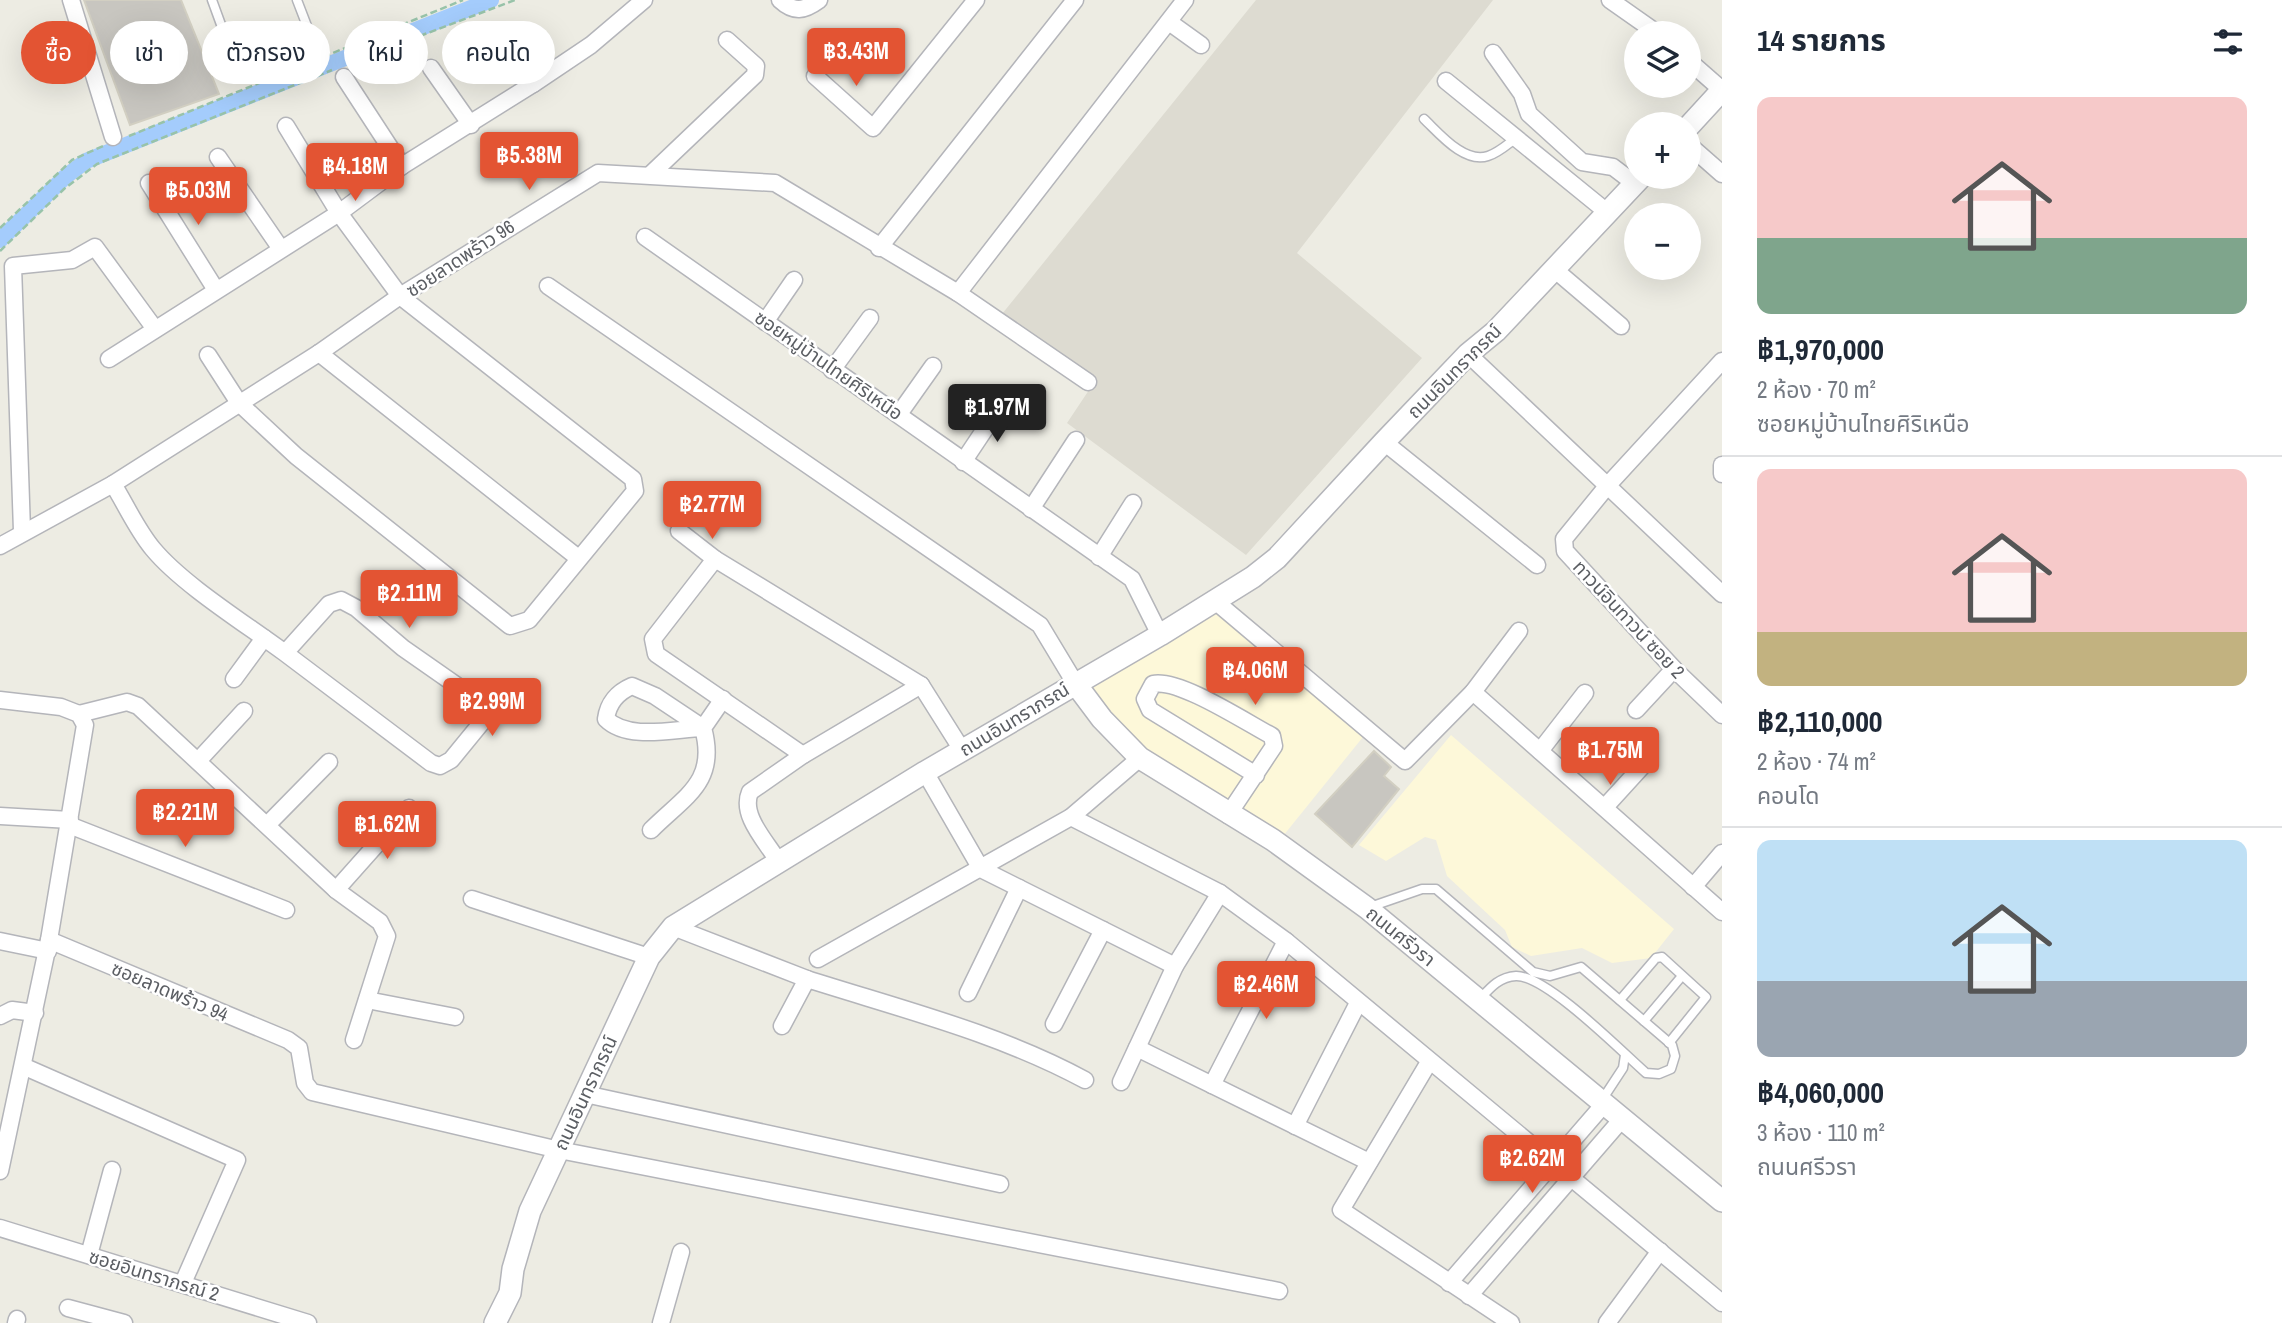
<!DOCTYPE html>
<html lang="th">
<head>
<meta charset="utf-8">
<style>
  :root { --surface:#fff; --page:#f6f6f7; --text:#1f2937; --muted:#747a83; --line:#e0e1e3; --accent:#e35433 }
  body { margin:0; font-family:"Archivo Narrow","Noto Sans Thai",sans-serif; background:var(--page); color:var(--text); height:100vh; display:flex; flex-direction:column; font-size:26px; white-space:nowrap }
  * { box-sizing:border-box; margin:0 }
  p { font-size:23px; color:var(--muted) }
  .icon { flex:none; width:38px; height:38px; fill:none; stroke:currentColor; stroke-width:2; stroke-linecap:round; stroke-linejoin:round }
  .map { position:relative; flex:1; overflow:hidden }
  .side { display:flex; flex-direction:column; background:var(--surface); width:560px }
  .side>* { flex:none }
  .guide { position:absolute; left:21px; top:21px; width:665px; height:63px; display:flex; gap:14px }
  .fabs { position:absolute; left:1624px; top:21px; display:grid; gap:14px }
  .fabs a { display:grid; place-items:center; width:77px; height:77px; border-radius:50%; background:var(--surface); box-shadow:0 7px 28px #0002; font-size:35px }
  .price { position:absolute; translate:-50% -60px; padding:0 16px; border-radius:7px; background:var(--accent); color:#fff; font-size:23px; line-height:46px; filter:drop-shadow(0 2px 4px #0008) }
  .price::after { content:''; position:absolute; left:50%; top:42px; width:21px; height:16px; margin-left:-10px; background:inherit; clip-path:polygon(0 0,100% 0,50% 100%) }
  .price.selected { background:#222; color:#fff }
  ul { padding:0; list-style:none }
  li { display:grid; align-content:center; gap:14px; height:371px; padding:0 35px }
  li+li { border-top:2px solid var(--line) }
  li span { display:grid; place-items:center; height:217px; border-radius:14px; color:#555 }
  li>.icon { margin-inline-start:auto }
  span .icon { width:126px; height:126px; fill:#fffc; stroke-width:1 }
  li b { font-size:30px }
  h2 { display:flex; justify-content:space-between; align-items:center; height:84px; padding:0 35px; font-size:30px }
  .pill { padding:0 24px; border-radius:32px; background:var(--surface); box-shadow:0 7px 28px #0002; font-size:24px; line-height:63px }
  .pill.selected { background:var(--accent); color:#fff }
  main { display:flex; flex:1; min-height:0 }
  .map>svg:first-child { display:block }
</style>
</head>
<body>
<main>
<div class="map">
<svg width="1722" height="1323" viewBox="0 0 1722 1323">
  <rect width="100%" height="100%" fill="#edece3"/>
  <!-- commercial -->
  <g fill="#fdf8d9">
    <polygon points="1208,606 1367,732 1279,841 1124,751 1073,683"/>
    <polygon points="1451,735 1674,929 1651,958 1612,963 1582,948 1531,956 1512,947 1505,930 1447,876 1436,840 1425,837 1386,861 1359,845"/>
  </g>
  <!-- education -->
  <polygon fill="#dddbd1" points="1256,0 1493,0 1297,253 1422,358 1246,555 1067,423 1095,381 1002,314"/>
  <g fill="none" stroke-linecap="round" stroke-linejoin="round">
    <!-- canal -->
    <polyline stroke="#a4ccfc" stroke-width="16" points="0,240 65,177 86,161 491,0"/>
  </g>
  <!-- building -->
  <g fill="#c8c6c0" stroke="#d2cfc2" stroke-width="2">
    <polygon points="84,0 181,0 219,94 130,125"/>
    <polygon points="1374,751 1391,767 1384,776 1399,789 1352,847 1315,814"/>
  </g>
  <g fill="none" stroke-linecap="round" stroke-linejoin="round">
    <!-- service casing -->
    <g stroke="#b4b5ba" stroke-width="11">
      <g id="service">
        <polyline points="212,0 231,52 243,68 287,52 305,40 307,26 297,0"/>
        <path d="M 1424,119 C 1439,133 1464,164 1488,156 C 1498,153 1508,144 1516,138"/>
        <path d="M 1370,907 L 1422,889 L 1436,889 L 1533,972 L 1550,976 L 1581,967 L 1672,1045 L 1675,1056 L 1671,1069 L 1659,1074 L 1646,1073 C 1621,1051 1546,975 1516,976 C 1499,977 1490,988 1480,999"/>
        <polyline points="1620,1000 1656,958 1662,957 1706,997 1669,1043"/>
        <polyline points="1644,1021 1682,976"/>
        <polyline points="1602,1100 1623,1068 1625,1055"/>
      </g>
    </g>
    <!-- minor casing -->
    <g stroke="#b4b5ba" stroke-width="19">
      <g id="minor">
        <polyline points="71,0 113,137"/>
        <path d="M 780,0 C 794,13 804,11 819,0"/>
        <polyline points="1610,0 1657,33"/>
        <polyline points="1169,22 1201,45"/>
        <polyline points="502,36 533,84"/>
        <polyline points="1493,53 1522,94 1529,114 1582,162 1613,167 1634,183"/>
        <polyline points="1689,61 1722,90"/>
        <polyline points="431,68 471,125"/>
        <polyline points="815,76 873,128 976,0"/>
        <polyline points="344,77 402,166"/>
        <polyline points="1446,81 1607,212"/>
        <polyline points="1689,145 1722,174"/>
        <polyline points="218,157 281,249"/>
        <polyline points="650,175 755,75 756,66 727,40"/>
        <polyline points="149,183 216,290"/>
        <polyline points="645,237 1132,579 1160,635"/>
        <polyline points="879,248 1075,0"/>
        <polyline points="1554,269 1621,326"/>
        <polyline points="548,286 1040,625 1075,683"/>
        <polyline points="958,293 1185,0"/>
        <polyline points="765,322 794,280"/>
        <polyline points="319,353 577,557"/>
        <polyline points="1468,354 1722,594"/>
        <polyline points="208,355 239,403 296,456 510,626 529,620 635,491 633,479 400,296 339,213 286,126"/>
        <polyline points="109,359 339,213 402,166 533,84 591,45 644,0"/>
        <polyline points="1722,361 1608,485 1564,539 1565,551 1674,669 1722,715"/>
        <polyline points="832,370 870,318"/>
        <polyline points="899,414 933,366"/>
        <polyline points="1384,442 1537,565"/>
        <polyline points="963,462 1001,405"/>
        <polyline points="1722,465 1722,474"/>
        <path d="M 113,484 C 126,505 137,530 153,549 C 183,585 246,624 285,653 L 431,763 L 440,766 L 451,760 L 487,716 L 486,706 L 403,648 L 356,608 L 341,600 L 329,604 L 285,653"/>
        <polyline points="1031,509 1076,440"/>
        <polyline points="22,531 13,266 72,260 95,247 155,329"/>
        <polyline points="679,531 715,559"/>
        <polyline points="0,546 113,484 319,353 400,296 598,173 775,183 958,293 1088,382"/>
        <polyline points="1099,557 1133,503"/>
        <polyline points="1215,601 1405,761 1473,692 1519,631"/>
        <polyline points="234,679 264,638"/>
        <path d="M 632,686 L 655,696 L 703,728 C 674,729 628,741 606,719 C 608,703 618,692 632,686 Z"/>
        <polyline points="1473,692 1722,912"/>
        <polyline points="0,700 61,707 79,714 85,725 49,940 288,1040 299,1048 305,1083 312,1092 559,1150 1279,1291"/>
        <polyline points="1636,710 1674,669"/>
        <polyline points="79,714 127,702 138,706 336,890 380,922 387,936 354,1040"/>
        <polyline points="1540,751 1585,693"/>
        <polyline points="803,755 656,654 653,639 715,559 921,685 962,750"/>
        <polyline points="198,761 244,711"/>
        <polyline points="925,772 981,869 1175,966"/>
        <polyline points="1605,807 1646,762"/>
        <path d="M 1228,815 L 1274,746 L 1272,736 C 1247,723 1179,678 1153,684 L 1145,699 L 1150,710 L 1256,775"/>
        <polyline points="0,816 70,820"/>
        <polyline points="1071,817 1220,893 1286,941 1722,1303"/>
        <polyline points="69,825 286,910"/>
        <polyline points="267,825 329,762"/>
        <path d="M 651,830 C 685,796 718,782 703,728 L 723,699"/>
        <path d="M 778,861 C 766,841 740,815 750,792 L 803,755 L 921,685"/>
        <polyline points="1693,887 1722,853"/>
        <polyline points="336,890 409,808"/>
        <polyline points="472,899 649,957"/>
        <polyline points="673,927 807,979 782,1026"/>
        <polyline points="0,941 48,951"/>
        <polyline points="818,959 1071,817 1140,758"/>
        <path d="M 807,979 C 901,1009 998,1033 1085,1080"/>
        <polyline points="968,993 1019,888"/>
        <polyline points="367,1000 455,1017"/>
        <polyline points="0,1016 12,1010 35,1013"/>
        <polyline points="1054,1024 1103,930"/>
        <polyline points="1137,1048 1369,1162"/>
        <polyline points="1429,1062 1341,1210 1511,1323"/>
        <polyline points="25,1067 237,1160 183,1283"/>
        <polyline points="1121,1082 1175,966 1220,893"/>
        <polyline points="1212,1085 1286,941"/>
        <polyline points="585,1094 1000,1184"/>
        <polyline points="1295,1126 1358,1003"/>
        <polyline points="0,1171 49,940"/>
        <polyline points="0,1228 308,1323"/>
        <polyline points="89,1255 112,1170"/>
        <polyline points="1449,1283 1605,1103"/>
        <polyline points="1469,1296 1622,1119"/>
        <polyline points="68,1308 124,1323"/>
        <polyline points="16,1323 17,1319"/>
        <polyline points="661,1323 681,1252"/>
        <polyline points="1607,1323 1660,1251"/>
      </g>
    </g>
    <!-- tertiary casing -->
    <g stroke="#b4b5ba" stroke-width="24">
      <g id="tertiary">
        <polyline points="1689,126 1722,90"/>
        <polyline points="1075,683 1102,719 1140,758 1273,840 1367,908 1722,1201"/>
        <polyline points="495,1323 510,1293 513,1269 530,1211 649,957 673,927 925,772 1160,635 1253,577 1277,558 1384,442 1468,354 1496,331 1641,177"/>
      </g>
    </g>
    <!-- path -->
    <g stroke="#98c3a9" stroke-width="2.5" stroke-dasharray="7 3.5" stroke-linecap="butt">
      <polyline points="351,62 515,0"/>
      <polyline points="129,136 463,0"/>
      <polyline points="0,228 72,160 103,146"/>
      <polyline points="0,251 64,189 97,164 332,70"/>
    </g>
    <!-- service -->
    <use href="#service" stroke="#fff" stroke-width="8"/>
    <!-- minor -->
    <use href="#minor" stroke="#fff" stroke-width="16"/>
    <!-- tertiary -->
    <use href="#tertiary" stroke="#fff" stroke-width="21"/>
  </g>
  <g text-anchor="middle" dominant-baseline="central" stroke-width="5" stroke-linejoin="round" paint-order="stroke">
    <!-- street labels -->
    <g font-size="19" fill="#5b5e63" stroke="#fff">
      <text transform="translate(460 258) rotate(-33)">ซอยลาดพร้าว 96</text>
      <text transform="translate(829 365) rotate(35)">ซอยหมู่บ้านไทยศิริเหนือ</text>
      <text transform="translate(1454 371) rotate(-45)">ถนนอินทราภรณ์</text>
      <text transform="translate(1629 619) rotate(47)">ทาวน์อินทาวน์ ซอย 2</text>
      <text transform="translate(1014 719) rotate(-31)">ถนนอินทราภรณ์</text>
      <text transform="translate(1401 936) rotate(39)">ถนนศรีวรา</text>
      <text transform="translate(170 991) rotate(23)">ซอยลาดพร้าว 94</text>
      <text transform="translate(585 1093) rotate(-65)">ถนนอินทราภรณ์</text>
      <text transform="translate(154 1275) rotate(17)">ซอยอินทราภรณ์ 2</text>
    </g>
  </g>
</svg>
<div class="fabs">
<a><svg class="icon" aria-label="layers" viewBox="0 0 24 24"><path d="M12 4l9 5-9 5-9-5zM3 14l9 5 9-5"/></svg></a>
<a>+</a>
<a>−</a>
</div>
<b class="price" style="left:856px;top:88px">฿3.43M</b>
<b class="price" style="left:529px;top:192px">฿5.38M</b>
<b class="price" style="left:355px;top:203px">฿4.18M</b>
<b class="price" style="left:198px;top:227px">฿5.03M</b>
<b class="price selected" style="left:997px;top:444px">฿1.97M</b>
<b class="price" style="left:712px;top:541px">฿2.77M</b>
<b class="price" style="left:409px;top:630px">฿2.11M</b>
<b class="price" style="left:1255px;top:707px">฿4.06M</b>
<b class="price" style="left:492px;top:738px">฿2.99M</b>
<b class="price" style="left:1610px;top:787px">฿1.75M</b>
<b class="price" style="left:185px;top:849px">฿2.21M</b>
<b class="price" style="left:387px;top:861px">฿1.62M</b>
<b class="price" style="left:1266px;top:1021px">฿2.46M</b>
<b class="price" style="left:1532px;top:1195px">฿2.62M</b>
<div class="guide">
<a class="pill selected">ซื้อ</a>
<a class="pill">เช่า</a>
<a class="pill">ตัวกรอง</a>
<a class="pill">ใหม่</a>
<a class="pill">คอนโด</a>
</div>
</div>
<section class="side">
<h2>14 รายการ<svg class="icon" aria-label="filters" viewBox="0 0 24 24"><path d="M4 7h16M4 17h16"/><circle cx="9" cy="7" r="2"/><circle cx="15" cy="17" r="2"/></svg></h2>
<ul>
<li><span style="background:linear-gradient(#f6c9c9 65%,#7fa58c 0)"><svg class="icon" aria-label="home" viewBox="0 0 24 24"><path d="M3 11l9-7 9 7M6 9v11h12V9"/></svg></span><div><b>฿1,970,000</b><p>2 ห้อง · 70 m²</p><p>ซอยหมู่บ้านไทยศิริเหนือ</p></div></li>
<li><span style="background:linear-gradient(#f6c9c9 75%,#c2b280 0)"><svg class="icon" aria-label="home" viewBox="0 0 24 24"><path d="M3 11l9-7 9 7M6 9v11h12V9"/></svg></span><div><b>฿2,110,000</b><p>2 ห้อง · 74 m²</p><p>คอนโด</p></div></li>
<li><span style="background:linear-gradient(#bfe0f5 65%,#9aa5b1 0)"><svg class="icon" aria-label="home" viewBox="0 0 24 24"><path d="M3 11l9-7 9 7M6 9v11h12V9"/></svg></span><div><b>฿4,060,000</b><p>3 ห้อง · 110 m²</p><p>ถนนศรีวรา</p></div></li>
</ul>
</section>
</main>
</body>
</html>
